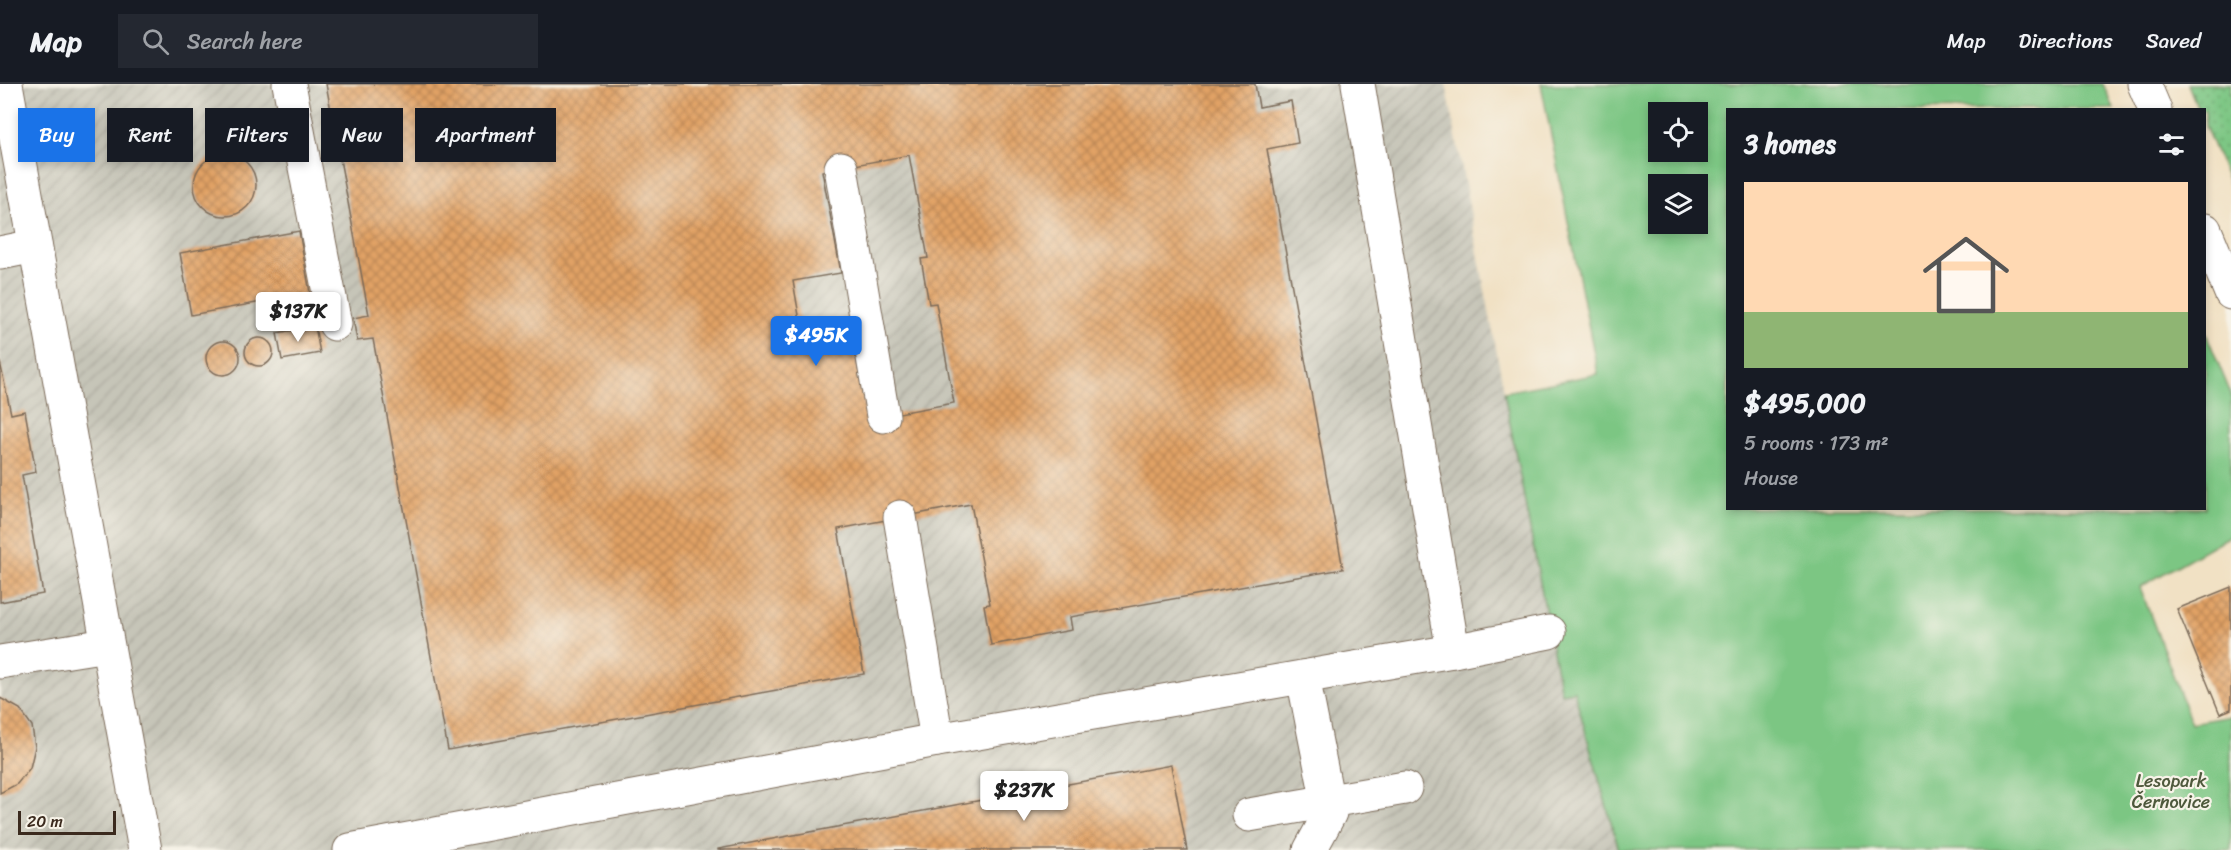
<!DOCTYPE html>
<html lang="en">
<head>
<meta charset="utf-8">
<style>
  :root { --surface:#171b24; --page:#242831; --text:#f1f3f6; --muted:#9ea1a6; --line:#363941; --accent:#1a73e8 }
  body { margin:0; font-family:Sriracha,sans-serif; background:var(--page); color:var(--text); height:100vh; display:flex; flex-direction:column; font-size:22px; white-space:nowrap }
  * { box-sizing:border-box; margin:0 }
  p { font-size:20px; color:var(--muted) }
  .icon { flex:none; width:33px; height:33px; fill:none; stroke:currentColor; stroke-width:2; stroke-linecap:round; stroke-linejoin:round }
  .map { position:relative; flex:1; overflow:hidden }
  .side { position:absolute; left:1726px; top:24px; width:480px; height:402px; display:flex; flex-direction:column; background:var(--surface); border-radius:0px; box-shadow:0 3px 9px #0003 }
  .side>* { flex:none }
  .banner { position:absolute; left:18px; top:24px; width:570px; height:54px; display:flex; gap:12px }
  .controls { position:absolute; left:1648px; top:18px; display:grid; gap:12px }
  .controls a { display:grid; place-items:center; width:60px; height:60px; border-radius:0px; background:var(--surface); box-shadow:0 3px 9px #0003; font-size:30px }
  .scale { position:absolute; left:18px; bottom:15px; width:98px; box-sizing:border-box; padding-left:6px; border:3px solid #3b2a1e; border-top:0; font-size:16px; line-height:21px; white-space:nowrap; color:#3b2a1e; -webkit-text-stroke:4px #f7f3e8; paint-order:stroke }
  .price { position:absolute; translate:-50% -51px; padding:0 14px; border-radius:6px; background:#fff; color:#222; font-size:20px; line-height:39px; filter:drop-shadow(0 2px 3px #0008) }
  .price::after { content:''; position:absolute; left:50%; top:36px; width:18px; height:14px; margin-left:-9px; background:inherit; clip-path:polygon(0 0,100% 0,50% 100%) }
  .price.active { background:var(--accent); color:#fff }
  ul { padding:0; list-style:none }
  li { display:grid; align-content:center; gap:12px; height:318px; padding:0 18px }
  li span { display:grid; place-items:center; height:186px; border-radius:0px; color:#555 }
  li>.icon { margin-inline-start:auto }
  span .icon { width:108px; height:108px; fill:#fffc; stroke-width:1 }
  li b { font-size:26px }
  h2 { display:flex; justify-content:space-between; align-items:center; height:72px; padding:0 18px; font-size:26px }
  .tag { padding:0 21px; border-radius:0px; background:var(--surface); box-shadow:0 3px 9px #0003; font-size:21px; line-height:54px }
  .tag.active { background:var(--accent); color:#fff }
  header { display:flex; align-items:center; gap:36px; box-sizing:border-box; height:84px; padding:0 30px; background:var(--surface); border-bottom:2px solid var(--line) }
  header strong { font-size:28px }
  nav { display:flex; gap:33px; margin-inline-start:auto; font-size:21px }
  .search { width:420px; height:54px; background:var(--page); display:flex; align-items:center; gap:15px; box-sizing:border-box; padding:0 21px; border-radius:0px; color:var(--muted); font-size:22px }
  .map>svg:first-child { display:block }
</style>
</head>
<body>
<header>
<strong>Map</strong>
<div class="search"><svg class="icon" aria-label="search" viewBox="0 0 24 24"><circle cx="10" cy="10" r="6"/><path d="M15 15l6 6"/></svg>Search here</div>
<nav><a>Map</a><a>Directions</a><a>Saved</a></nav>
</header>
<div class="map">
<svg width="2231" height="766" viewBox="0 0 2231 766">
  <defs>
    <pattern id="industrial-furrows" width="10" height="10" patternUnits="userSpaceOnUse" patternTransform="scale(1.5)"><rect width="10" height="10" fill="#c6c5b8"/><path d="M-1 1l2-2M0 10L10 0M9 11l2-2" fill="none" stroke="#aba99e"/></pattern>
    <pattern id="garden-dots" width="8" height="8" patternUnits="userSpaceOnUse" patternTransform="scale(1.5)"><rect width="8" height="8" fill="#7cc683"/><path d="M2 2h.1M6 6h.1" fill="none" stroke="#67a16b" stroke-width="1.8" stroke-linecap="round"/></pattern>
    <pattern id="building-cross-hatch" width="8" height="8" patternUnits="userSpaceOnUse" patternTransform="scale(1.5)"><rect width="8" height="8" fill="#e1a265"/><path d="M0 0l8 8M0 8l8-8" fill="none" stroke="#b88453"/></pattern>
  </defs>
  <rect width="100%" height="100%" fill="#f7f3e8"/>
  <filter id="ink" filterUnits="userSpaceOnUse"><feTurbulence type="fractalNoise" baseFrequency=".0167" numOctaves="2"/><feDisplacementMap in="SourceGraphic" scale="12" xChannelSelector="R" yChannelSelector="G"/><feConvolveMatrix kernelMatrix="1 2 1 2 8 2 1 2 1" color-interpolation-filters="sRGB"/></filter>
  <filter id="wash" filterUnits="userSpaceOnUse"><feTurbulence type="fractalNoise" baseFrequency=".008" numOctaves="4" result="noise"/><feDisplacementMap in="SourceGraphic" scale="24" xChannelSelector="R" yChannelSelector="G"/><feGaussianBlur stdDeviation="1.35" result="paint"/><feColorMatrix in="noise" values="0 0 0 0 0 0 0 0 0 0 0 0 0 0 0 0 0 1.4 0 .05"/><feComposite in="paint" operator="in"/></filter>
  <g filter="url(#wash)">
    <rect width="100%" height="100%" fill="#f1e1c4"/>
    <!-- industrial -->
    <polygon fill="url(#industrial-furrows)" points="0,0 1446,0 1561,608 1574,607 1619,766 0,766"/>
    <!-- green -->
    <path fill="#7cc683" stroke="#5c7850" stroke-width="1.5" fill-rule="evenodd" d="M 1541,0 L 2103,0 L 2114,25 L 1728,26 L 1728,424 L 2205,424 L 2205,247 L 2231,310 L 2231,451 L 2140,503 L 2191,639 L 2231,632 L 2231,766 L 1619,766 L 1574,607 L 1561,609 L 1504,308 L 1598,290 ZM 1659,28 L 1698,28 L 1698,68 L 1659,68 ZM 1659,100 L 1698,100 L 1698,140 L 1659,140 Z"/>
    <!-- garden -->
    <polygon fill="url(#garden-dots)" stroke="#5c7850" stroke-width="1.5" points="2188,0 2231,0 2231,104 2205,42 2205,26 2198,25"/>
    <g id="blocks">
      <!-- building -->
      <g fill="url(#building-cross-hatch)" fill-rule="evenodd">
        <path d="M 326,0 L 1255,0 L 1259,23 L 1291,17 L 1298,59 L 1267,65 L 1343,485 L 1070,533 L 1072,546 L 991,561 L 984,521 L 990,520 L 971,420 L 838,445 L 864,590 L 448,666 L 373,255 L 357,257 L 353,234 L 369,231 ZM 909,71 L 928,174 L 921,175 L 929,220 L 936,219 L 954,319 L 867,335 L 849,233 L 801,243 L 793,197 L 841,189 L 822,87 Z"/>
        <circle cx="225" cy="101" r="31"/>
        <polygon points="299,147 310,209 191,231 180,169"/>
        <polygon points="315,242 320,269 282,276 277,249"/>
        <circle cx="259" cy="268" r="14"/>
        <circle cx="223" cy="274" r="17"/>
        <polygon points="0,278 11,330 25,327 36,388 22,391 43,510 0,518"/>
        <polygon points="2231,503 2231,625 2220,630 2177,525"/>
        <polygon points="0,614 20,625 32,642 35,663 30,684 17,700 0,709"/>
        <polygon points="1171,681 1187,766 718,766 718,765"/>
      </g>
    </g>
  </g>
  <g filter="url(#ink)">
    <use href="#blocks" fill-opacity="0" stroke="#7b6a58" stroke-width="1.5"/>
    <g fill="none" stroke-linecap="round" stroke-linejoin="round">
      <!-- minor casing -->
      <g stroke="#7b6a58" stroke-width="35">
        <g id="minor">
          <polyline points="6,0 145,766"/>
          <polyline points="289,0 335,240"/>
          <polyline points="1358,0 1453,567"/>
          <polyline points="2144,0 2155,26"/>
          <polyline points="841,84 883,332"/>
          <polyline points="2205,146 2231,209"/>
          <polyline points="0,169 35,162"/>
          <polyline points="900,433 937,656"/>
          <polyline points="0,578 107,561"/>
          <polyline points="1303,593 1330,729 1310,766"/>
          <polyline points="1249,731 1405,704"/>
          <polyline points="350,766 937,656 1453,567 1549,548"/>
        </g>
      </g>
      <!-- minor -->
      <use href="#minor" stroke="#fff" stroke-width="33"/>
    </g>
  </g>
  <g text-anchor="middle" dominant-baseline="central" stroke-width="4.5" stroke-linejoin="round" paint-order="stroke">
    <!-- park labels -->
    <g font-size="18" fill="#4e593c" stroke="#f7f3e8">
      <text x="2171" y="697">Lesopark<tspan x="2171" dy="21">Černovice</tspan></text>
    </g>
  </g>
</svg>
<div class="controls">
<a><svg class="icon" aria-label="locate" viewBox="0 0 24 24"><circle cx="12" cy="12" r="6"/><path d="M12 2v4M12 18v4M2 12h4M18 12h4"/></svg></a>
<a><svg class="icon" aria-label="layers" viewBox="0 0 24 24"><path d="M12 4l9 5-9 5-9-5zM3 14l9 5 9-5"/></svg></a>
</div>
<div class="scale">20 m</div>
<b class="price" style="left:298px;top:259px">$137K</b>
<b class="price active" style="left:816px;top:283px">$495K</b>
<b class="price" style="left:1024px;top:738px">$237K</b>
<div class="banner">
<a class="tag active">Buy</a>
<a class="tag">Rent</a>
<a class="tag">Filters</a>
<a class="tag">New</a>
<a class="tag">Apartment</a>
</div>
<section class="side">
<h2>3 homes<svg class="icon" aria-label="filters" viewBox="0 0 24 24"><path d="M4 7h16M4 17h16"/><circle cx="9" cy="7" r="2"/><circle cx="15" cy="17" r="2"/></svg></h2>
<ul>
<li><span style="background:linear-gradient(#ffd9b3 70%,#8fb573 0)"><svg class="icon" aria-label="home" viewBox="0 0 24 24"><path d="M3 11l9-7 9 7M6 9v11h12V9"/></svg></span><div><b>$495,000</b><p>5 rooms · 173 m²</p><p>House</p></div></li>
</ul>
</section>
</div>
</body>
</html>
